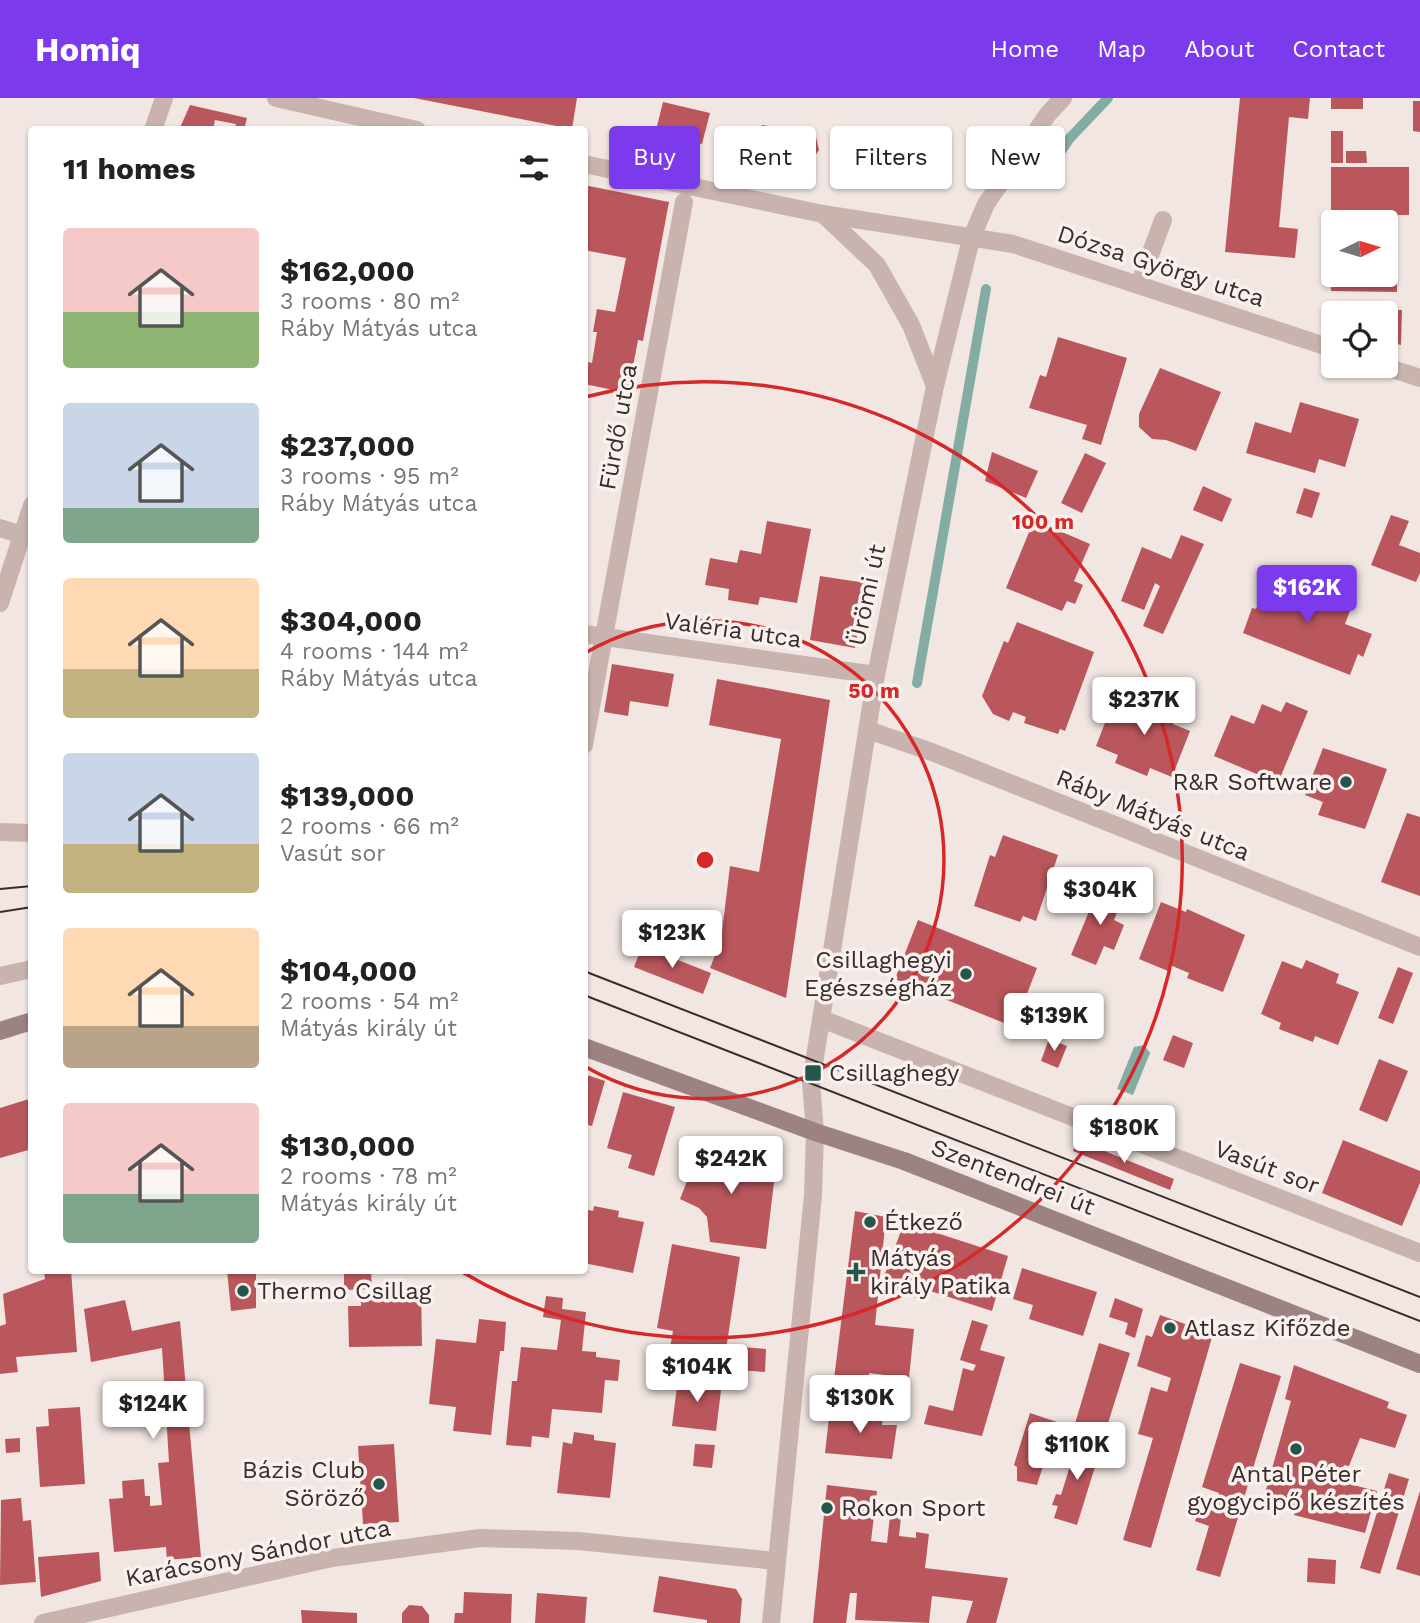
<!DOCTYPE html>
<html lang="en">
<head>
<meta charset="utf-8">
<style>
  :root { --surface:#fff; --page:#f2f2f2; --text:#222; --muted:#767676; --accent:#7c3aed }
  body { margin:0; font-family:"Work Sans",sans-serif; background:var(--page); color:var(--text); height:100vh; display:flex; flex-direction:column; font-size:26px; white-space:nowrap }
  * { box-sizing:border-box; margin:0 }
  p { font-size:23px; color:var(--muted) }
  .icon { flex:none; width:38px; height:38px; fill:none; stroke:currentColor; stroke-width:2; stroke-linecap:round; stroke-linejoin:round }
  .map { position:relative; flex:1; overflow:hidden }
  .sheet { position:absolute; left:28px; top:28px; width:560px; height:1148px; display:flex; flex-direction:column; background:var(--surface); border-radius:7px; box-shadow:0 2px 5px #0004 }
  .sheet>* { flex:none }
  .top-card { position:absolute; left:609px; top:28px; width:665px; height:63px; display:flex; gap:14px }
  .needle { width:46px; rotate:85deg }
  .tools { position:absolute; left:1321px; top:112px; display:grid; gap:14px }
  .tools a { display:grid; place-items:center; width:77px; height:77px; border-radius:7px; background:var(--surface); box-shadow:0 2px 5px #0004; font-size:35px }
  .price { position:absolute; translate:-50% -60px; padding:0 16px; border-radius:7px; background:#fff; color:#222; font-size:23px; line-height:46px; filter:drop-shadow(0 2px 4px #0008) }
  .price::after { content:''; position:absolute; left:50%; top:42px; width:21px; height:16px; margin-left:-10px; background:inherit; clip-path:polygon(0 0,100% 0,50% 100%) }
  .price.on { background:var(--accent); color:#fff }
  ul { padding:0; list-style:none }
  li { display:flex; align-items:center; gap:21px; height:175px; padding:0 35px }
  li span { display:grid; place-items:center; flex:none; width:196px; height:140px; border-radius:7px; color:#555 }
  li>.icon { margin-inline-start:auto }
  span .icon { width:84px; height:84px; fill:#fffc; stroke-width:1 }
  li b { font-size:30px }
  h2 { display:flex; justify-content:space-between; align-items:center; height:84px; padding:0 35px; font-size:30px }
  .tag { padding:0 24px; border-radius:7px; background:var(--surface); box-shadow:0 2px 5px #0004; font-size:24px; line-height:63px }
  .tag.on { background:var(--accent); color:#fff }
  header { display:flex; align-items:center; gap:42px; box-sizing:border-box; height:98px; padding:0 35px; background:var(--accent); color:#fff }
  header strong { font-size:33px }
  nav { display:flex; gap:38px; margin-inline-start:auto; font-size:24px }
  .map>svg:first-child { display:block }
</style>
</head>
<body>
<header>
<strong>Homiq</strong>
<nav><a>Home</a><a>Map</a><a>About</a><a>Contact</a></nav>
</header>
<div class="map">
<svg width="1420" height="1525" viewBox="0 0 1420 1525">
  <rect width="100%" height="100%" fill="#f1e6e2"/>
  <!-- water -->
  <polygon fill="#83aca2" points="1144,947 1150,955 1133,997 1117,991 1134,949"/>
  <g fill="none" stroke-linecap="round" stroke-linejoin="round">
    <!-- stream -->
    <g stroke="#83aca2" stroke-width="10">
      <polyline points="1046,75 1070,40 1108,0"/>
      <polyline points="917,585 986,191"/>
    </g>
  </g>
  <!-- building -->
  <g fill="#ba575c">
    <polygon points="414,0 577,0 572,31"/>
    <polygon points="1240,0 1310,0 1308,21 1289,19 1279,129 1298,131 1295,160 1225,154"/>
    <rect x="1331" y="0" width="32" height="11"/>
    <polygon points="1413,3 1420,3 1420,34 1413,33"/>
    <polygon points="663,4 710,15 702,46 655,36"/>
    <polygon points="190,7 247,20 244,32 234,32 236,26 215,22 213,32 179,32"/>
    <polygon points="762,27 815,35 819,52 810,65 757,57"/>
    <rect x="1331" y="33" width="12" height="32"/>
    <polygon points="979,36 999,51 987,67 967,53"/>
    <polygon points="1346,53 1366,53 1367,65 1346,65"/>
    <polygon points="1331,69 1409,69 1409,117 1331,118"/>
    <polygon points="584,87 669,104 643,243 638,242 628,295 584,286 584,263 592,265 597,234 593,234 597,211 615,214 626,160 584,152"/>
    <polygon points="1331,162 1334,177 1386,177 1386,166 1397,166 1397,194 1331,193"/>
    <polygon points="1373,212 1402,212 1401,247 1386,243 1386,215 1373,215"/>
    <polygon points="1058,239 1127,260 1101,347 1082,341 1087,327 1029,310 1040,277 1046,279"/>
    <polygon points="1160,270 1221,294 1196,353 1166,342 1152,341 1139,329 1139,316"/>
    <polygon points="1300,304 1359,321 1345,369 1319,361 1315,375 1246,355 1255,324 1291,335"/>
    <polygon points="992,354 1038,373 1026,400 985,383"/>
    <polygon points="1085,355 1106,365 1082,415 1061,405"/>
    <polygon points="1203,388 1232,401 1222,424 1193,412"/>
    <polygon points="1304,390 1320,395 1312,420 1296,415"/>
    <polygon points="1391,417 1409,423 1399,447 1420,455 1420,475 1416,484 1371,467"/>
    <polygon points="1034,422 1090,446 1074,483 1083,487 1075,506 1067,503 1062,513 1006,490"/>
    <polygon points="767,423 811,431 797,505 760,499 758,507 728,502 729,491 705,487 710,460 737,465 740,452 761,456"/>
    <polygon points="1181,437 1204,446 1163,536 1143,528 1160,488 1155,485 1144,512 1121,503 1142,449 1171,461"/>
    <polygon points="1275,475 1306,487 1304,492 1351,510 1345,526 1372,536 1363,559 1358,556 1350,577 1243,535 1252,510 1256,511 1263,493 1268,495"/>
    <polygon points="820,478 866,485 855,550 810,542"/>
    <polygon points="1017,524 1094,554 1065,633 1060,631 1058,636 1024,625 1026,619 1013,614 1009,623 993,616 982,598 1004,543 1008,545"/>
    <polygon points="612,566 674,576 668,609 630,603 628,618 604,614"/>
    <polygon points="717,581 830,602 786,900 710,870 721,842 730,768 759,774 781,641 709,627"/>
    <polygon points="1150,599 1180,611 1173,626 1190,633 1172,679 1150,670 1147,678 1115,665 1118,657 1096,648 1114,602 1144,614"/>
    <polygon points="1286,604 1308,613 1278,685 1214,658 1231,617 1254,626 1262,606 1281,614"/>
    <polygon points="1323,650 1387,671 1365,731 1318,717 1323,704 1305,697"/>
    <polygon points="1407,715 1420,719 1420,798 1381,784"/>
    <polygon points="1003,737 1058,757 1036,823 1023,818 1020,824 974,808 990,757 995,759"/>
    <polygon points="1100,787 1124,797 1114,822 1124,827 1114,852 1104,848 1096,867 1071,857"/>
    <polygon points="1161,804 1186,814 1187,811 1245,837 1223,894 1187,880 1189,875 1170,867 1168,873 1139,861"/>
    <polygon points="918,822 1037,870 1014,929 895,881"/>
    <polygon points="642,848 711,875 703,896 634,869"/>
    <polygon points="1306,862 1339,876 1336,885 1359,894 1338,947 1315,938 1313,944 1279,931 1281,925 1261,916 1282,863 1302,871"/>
    <polygon points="1398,869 1413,875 1393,926 1378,920"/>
    <polygon points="1173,937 1193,945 1184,970 1163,962"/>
    <polygon points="1049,941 1067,948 1058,970 1041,963"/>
    <polygon points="1379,961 1408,973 1387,1024 1359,1012"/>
    <polygon points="584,976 605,983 592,1028 584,1026"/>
    <polygon points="623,994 675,1009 654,1078 628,1070 632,1057 607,1050"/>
    <polygon points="32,1000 32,1051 0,1060 0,1010"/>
    <polygon points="703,1042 767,1069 774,1084 766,1151 710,1144 707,1119 699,1110 680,1101"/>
    <polygon points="1077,1042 1174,1081 1170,1092 1073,1053"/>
    <polygon points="1343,1042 1420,1073 1420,1085 1402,1128 1322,1095"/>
    <polygon points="594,1108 619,1113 618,1119 644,1124 633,1175 584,1165 584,1111 593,1113"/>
    <polygon points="855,1113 886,1119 875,1227 914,1231 909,1280 869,1275 867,1299 832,1297"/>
    <polygon points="912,1127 1008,1158 992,1213 927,1192 924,1202 880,1189 901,1133"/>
    <polygon points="672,1146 740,1159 722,1278 667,1267 673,1233 657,1230"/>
    <polygon points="1022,1170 1097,1194 1083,1238 1029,1221 1033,1207 1013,1201"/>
    <polygon points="44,1172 71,1172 77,1254 16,1259 18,1274 0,1276 0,1228 6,1226 3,1196 45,1181"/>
    <polygon points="227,1172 256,1172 256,1210 231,1213"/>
    <polygon points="371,1174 372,1191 344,1192 344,1176"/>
    <polygon points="421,1189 422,1248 349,1249 348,1208 361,1208 361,1200 388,1199 388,1190"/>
    <polygon points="546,1198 563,1200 562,1211 586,1214 582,1253 596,1254 596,1259 620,1262 618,1283 605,1282 602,1315 552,1311 549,1340 532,1338 531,1349 506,1347 512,1283 517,1283 521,1249 557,1252 561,1222 543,1219"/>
    <polygon points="1115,1200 1143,1211 1135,1240 1125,1236 1128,1225 1109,1219"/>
    <polygon points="125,1202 132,1233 180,1223 201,1459 167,1462 166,1449 114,1454 109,1401 123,1400 122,1383 144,1381 145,1398 150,1398 150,1408 162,1407 158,1365 169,1364 162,1250 91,1264 84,1211"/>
    <polygon points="1160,1217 1213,1236 1151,1450 1123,1442 1153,1340 1138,1336 1151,1289 1167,1294 1171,1280 1137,1268 1146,1237 1152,1239"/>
    <polygon points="479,1221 506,1224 504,1253 500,1253 491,1337 453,1333 456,1309 429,1306 436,1241 476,1245"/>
    <polygon points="972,1222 988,1227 980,1252 1005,1259 982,1338 924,1326 929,1307 953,1313 963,1270 973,1273 976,1267 960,1262"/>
    <polygon points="1099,1245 1130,1255 1104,1338 1074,1329"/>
    <polygon points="741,1249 766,1251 765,1274 739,1272"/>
    <polygon points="1240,1265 1281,1278 1220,1479 1196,1472 1209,1428 1195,1423 1200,1409 1214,1413 1219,1395 1202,1389"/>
    <polygon points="1294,1267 1389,1304 1387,1310 1407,1317 1395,1350 1360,1340 1349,1368 1344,1367 1341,1384 1377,1393 1365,1435 1294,1417 1296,1409 1264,1399 1291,1303 1285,1301"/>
    <polygon points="678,1280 722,1284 716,1333 672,1328"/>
    <polygon points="80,1309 85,1386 40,1389 36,1329 49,1328 48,1311"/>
    <polygon points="830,1311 883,1319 882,1327 897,1327 892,1361 825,1355"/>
    <polygon points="1030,1315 1057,1324 1037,1387 1017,1383 1017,1369 1014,1367"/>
    <polygon points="574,1334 594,1337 594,1342 616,1345 610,1400 557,1395 563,1344 572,1346"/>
    <polygon points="1079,1339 1102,1346 1077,1427 1054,1420 1058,1408 1052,1407 1056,1396 1061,1397"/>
    <polygon points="20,1340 20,1354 6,1355 5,1341"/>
    <polygon points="394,1346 399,1424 363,1426 358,1348"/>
    <polygon points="695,1346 715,1347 712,1370 693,1368"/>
    <polygon points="1389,1375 1409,1381 1380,1476 1360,1470"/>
    <polygon points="827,1387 877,1393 871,1443 887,1445 891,1409 902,1410 899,1438 916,1440 916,1434 929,1436 925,1470 1008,1480 996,1525 966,1525 973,1503 932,1498 929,1525 855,1522 857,1495 850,1495 846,1525 813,1525"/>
    <polygon points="1420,1393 1420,1478 1396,1471"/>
    <polygon points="21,1400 23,1423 31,1422 36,1484 0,1487 1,1402"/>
    <polygon points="99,1454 101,1483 41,1499 38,1459"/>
    <polygon points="1308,1460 1336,1462 1335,1486 1307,1484"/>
    <polygon points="659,1478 736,1491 742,1501 740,1525 707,1525 707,1522 653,1514"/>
    <polygon points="464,1494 512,1496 511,1525 454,1525 455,1515 463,1515"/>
    <polygon points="537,1495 587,1499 585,1525 535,1525"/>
    <polygon points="409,1507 422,1508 429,1517 429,1525 402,1525 402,1515"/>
    <polygon points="301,1512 357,1515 357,1525 302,1525"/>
  </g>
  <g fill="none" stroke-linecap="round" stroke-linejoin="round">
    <!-- service -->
    <g stroke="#c9b3af" stroke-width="18">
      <polyline points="1139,187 1163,122"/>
      <polyline points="0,734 32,735"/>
      <polyline points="0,878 32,871"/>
    </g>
    <!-- minor -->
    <g stroke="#c9b3af" stroke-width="18">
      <polyline points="153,32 164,0"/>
      <polyline points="0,430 32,440"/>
      <polyline points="0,505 32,407"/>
      <polyline points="584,536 876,577"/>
      <polyline points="868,632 932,654 1420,849"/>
      <polyline points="584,647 684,104"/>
      <polyline points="822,921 1420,1155"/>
      <polyline points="43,1525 332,1460 480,1440 578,1443 776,1463"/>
    </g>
    <!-- tertiary -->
    <g stroke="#c9b3af" stroke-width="18">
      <polyline points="276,0 417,32"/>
      <polyline points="584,66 823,116 1013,146 1334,251"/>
      <polyline points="823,116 877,167 911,227 935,288"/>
      <polyline points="1383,268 1420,280"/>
      <polyline points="771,1525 813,1097 815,1034 811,984 876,577 935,288 971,141 986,106 1048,16 1063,0"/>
    </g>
    <!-- secondary -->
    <g stroke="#9c8280" stroke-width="18">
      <polyline points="0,933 32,923"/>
      <polyline points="584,949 815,1034 904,1063 1420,1266"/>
    </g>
    <!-- tram -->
    <g stroke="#382c2c" stroke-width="2">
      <polyline points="0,791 32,788"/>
      <polyline points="0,814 32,809"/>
      <polyline points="584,873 1420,1199"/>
      <polyline points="584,897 1420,1223"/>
    </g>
  </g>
  <!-- distance rings -->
  <g fill="none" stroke="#d62828" stroke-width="3.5">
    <path d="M585 555A239 239 0 1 1 586 969"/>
    <path d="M585 299A478 478 0 1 1 462 1174"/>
  </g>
  <!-- markers -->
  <g fill="#25564b" stroke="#f9f1ee" stroke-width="2.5">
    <circle cx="1346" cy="684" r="7"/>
    <circle cx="966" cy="876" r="7"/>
    <rect x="804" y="966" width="18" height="18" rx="3.5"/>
    <circle cx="870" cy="1124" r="7"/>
    <path d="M852.5 1163.5h7v7h7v7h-7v7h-7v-7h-7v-7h7z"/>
    <circle cx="243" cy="1193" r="7"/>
    <circle cx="1170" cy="1230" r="7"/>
    <circle cx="1296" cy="1351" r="7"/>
    <circle cx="379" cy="1386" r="7"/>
    <circle cx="827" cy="1410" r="7"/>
  </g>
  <g text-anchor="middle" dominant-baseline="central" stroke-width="7" stroke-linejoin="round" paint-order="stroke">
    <!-- street labels -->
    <g font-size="24" fill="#382c2c" stroke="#f9f1ee">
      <text transform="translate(1161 168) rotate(18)">Dózsa György utca</text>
      <text transform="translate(618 329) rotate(-80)">Fürdő utca</text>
      <text transform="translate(867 497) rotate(-78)">Ürömi út</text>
      <text transform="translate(733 532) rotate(8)">Valéria utca</text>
      <text transform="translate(1153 717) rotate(22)">Ráby Mátyás utca</text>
      <text transform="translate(1267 1069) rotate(21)">Vasút sor</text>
      <text transform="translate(1013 1079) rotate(21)">Szentendrei út</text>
      <text transform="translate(258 1455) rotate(-11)">Karácsony Sándor utca</text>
    </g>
    <!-- poi labels -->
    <g font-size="24" fill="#382c2c" stroke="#f9f1ee" text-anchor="start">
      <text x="1332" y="684" text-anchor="end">R&amp;R Software</text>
      <text x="952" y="862" text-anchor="end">Csillaghegyi<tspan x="952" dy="28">Egészségház</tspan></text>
      <text x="829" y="975">Csillaghegy</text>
      <text x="884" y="1124">Étkező</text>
      <text x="870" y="1160">Mátyás<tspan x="870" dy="28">király Patika</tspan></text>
      <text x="257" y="1193">Thermo Csillag</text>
      <text x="1184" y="1230">Atlasz Kifőzde</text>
      <text x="365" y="1372" text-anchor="end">Bázis Club<tspan x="365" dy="28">Söröző</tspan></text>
      <text x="1296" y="1376" text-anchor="middle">Antal Péter<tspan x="1296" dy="28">gyogycipő készítés</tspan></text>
      <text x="841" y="1410">Rokon Sport</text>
    </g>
  </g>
  <circle cx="705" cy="762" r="10" fill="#d62828" stroke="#f9f1ee" stroke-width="3.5"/>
  <g font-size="21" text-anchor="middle" font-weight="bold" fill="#d62828" stroke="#f9f1ee" stroke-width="7" stroke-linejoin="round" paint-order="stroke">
    <text x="1043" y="431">100 m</text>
    <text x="874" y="600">50 m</text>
  </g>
</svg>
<div class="tools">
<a><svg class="needle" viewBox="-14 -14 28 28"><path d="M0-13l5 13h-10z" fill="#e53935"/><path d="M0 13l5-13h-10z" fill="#767676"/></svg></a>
<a><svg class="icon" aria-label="locate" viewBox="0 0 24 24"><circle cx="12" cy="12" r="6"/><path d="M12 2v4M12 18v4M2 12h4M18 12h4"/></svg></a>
</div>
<b class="price on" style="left:1307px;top:527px">$162K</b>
<b class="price" style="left:1144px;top:639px">$237K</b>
<b class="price" style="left:1100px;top:829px">$304K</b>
<b class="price" style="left:672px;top:872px">$123K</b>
<b class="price" style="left:1054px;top:955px">$139K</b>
<b class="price" style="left:1124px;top:1067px">$180K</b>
<b class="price" style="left:731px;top:1098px">$242K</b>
<b class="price" style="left:697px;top:1306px">$104K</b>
<b class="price" style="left:860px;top:1337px">$130K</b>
<b class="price" style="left:153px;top:1343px">$124K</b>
<b class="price" style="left:1077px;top:1384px">$110K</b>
<div class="top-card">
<a class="tag on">Buy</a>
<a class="tag">Rent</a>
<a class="tag">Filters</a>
<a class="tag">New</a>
</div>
<section class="sheet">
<h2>11 homes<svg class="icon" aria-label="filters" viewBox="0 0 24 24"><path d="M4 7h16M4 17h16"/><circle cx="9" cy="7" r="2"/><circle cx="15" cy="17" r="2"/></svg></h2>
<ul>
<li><span style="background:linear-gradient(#f6c9c9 60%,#8fb573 0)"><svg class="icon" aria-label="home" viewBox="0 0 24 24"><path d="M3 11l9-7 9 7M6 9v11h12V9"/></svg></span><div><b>$162,000</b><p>3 rooms · 80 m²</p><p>Ráby Mátyás utca</p></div></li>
<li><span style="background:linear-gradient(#c9d6e8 75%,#7fa58c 0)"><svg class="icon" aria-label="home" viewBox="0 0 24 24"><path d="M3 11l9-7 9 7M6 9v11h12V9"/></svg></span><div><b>$237,000</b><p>3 rooms · 95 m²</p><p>Ráby Mátyás utca</p></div></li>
<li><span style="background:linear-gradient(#ffd9b3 65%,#c2b280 0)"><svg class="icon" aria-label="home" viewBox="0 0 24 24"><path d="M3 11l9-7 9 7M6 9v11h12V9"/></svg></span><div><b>$304,000</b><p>4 rooms · 144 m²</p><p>Ráby Mátyás utca</p></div></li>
<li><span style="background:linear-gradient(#c9d6e8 65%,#c2b280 0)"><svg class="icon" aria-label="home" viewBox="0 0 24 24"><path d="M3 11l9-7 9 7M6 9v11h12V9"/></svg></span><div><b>$139,000</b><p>2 rooms · 66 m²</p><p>Vasút sor</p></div></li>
<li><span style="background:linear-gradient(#ffd9b3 70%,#b9a48a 0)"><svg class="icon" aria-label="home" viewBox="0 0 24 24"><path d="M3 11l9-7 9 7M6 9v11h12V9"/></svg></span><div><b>$104,000</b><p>2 rooms · 54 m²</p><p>Mátyás király út</p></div></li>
<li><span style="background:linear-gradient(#f6c9c9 65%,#7fa58c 0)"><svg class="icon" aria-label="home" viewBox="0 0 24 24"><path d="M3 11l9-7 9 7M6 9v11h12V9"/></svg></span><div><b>$130,000</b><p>2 rooms · 78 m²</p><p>Mátyás király út</p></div></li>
</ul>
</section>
</div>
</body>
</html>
